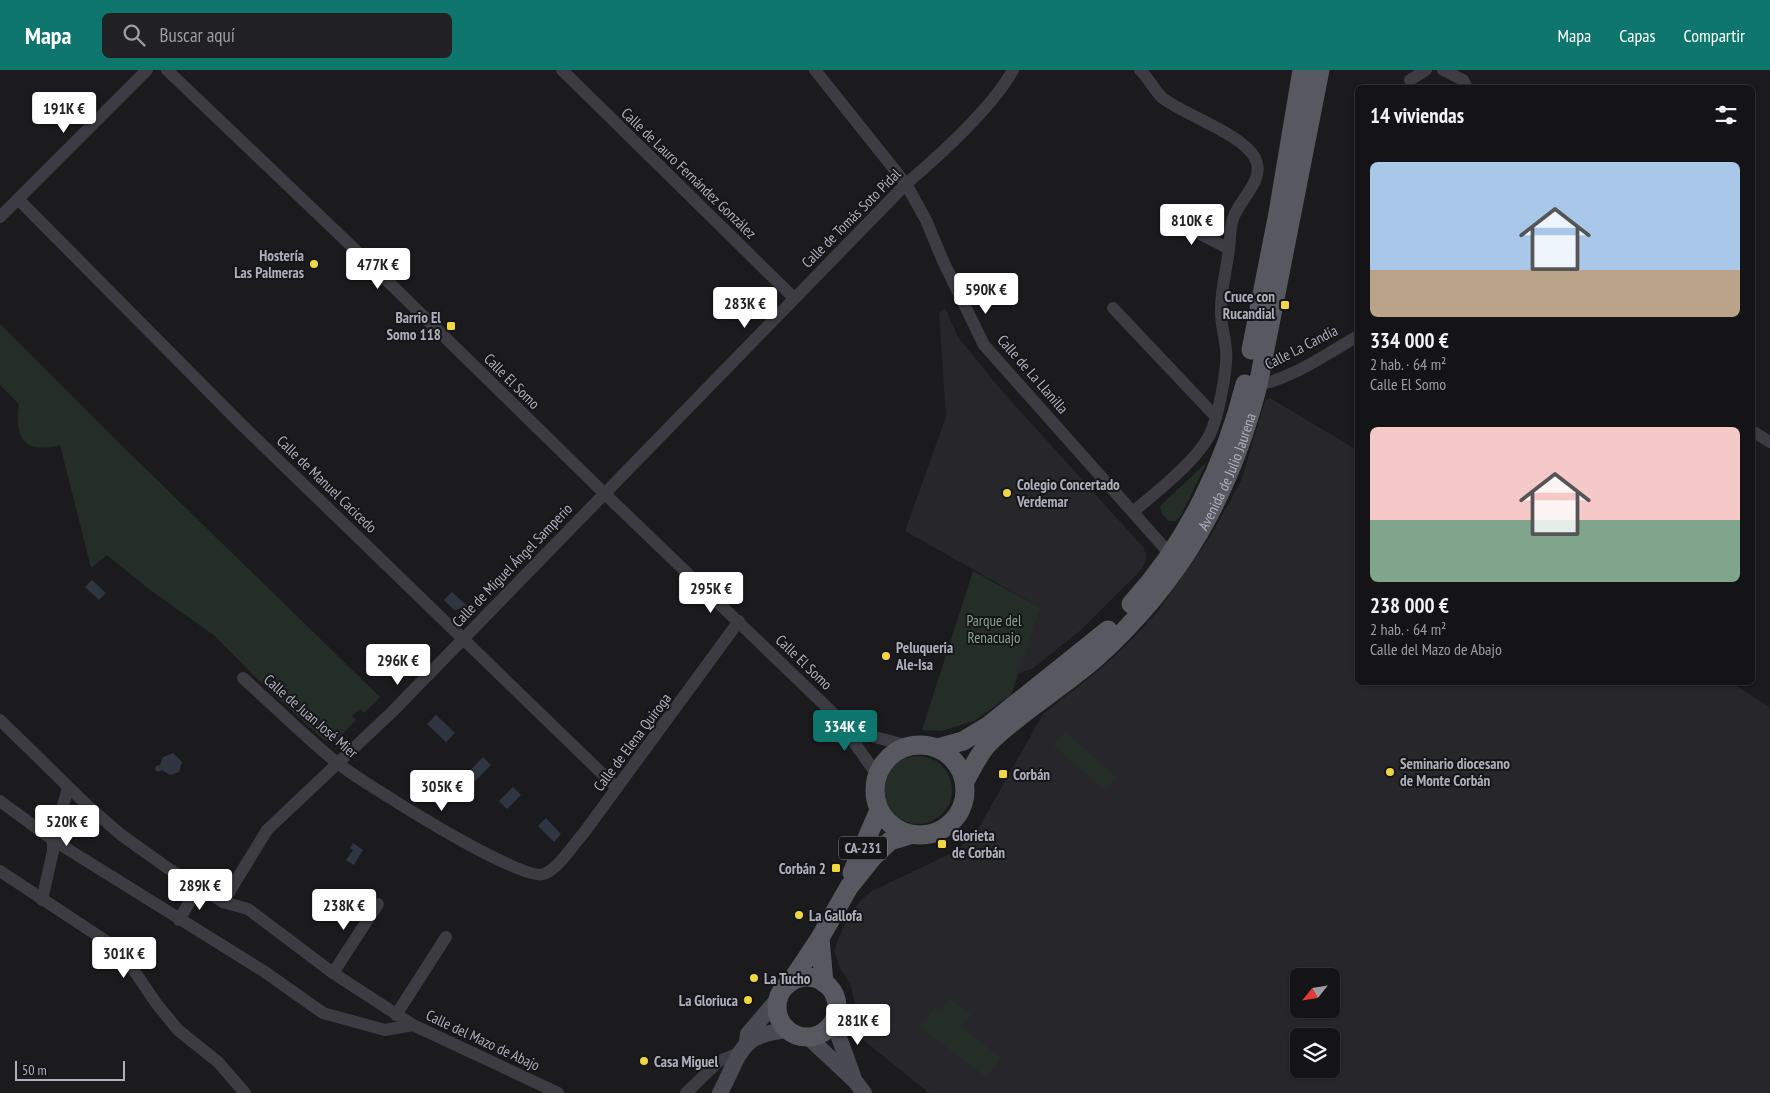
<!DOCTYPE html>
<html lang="es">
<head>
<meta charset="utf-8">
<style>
  :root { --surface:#141416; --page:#212123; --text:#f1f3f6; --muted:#9d9ea1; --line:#333335; --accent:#0f766e }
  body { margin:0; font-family:"PT Sans Narrow",sans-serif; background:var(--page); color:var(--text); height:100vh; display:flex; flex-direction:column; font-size:19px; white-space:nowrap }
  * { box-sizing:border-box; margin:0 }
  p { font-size:16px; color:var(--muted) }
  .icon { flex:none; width:28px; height:28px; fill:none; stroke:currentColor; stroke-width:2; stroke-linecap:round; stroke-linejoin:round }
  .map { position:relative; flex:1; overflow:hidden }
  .side { position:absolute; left:1355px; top:15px; width:400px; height:600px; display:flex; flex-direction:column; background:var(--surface); border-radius:8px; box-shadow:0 1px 4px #0004,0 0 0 1px var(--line) }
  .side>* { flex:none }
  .needle { width:32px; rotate:240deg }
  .fabs { position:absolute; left:1290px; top:898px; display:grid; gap:10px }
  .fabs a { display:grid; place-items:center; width:50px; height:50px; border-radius:8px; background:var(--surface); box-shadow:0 1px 4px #0004,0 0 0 1px var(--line); font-size:25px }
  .scale { position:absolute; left:15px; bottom:12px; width:110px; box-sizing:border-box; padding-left:5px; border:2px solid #adafbc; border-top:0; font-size:14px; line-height:18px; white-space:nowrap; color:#adafbc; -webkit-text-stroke:4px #161518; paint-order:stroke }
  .price { position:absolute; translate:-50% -42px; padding:0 11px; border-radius:5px; background:#fff; color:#222; font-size:16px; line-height:32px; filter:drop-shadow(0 1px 2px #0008) }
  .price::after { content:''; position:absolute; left:50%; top:30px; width:15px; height:11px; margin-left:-8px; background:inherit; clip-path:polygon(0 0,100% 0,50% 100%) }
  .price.selected { background:var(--accent); color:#fff }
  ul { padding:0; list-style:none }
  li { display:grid; align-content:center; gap:10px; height:265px; padding:0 15px }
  li span { display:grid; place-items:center; height:155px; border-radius:8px; color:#555 }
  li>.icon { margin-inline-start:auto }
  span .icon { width:90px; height:90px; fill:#fffc; stroke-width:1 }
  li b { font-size:21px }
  h2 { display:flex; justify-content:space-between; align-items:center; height:60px; padding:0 15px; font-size:21px }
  header { display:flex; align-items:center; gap:30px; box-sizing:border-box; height:70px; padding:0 25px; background:var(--accent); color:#fff }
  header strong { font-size:24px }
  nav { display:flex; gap:28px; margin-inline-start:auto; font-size:18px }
  .search { width:350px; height:45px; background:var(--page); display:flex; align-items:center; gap:12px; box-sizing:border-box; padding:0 18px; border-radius:8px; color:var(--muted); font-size:19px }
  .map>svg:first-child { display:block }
</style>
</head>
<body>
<header>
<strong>Mapa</strong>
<div class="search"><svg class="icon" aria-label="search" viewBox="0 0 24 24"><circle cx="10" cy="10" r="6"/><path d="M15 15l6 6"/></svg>Buscar aquí</div>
<nav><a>Mapa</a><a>Capas</a><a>Compartir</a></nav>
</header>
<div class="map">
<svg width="1770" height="1023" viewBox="0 0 1770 1023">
  <rect width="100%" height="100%" fill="#1b1b1d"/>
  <!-- built -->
  <g fill="#27262a" fill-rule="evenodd">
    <polygon points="945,238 958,267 1001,320 1143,477 1146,484 1146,491 1140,501 1081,560 1032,599 1017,604 1041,538 905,461 946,347 939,242"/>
    <path d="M 1270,328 L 1357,380 L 1358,612 L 1731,613 L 1770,637 L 1770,1023 L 929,1023 L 852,961 L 855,950 L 854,931 L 851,916 L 840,898 L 834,880 L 846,851 L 861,830 L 872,821 L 958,780 L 978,759 L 1043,644 L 1099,600 L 1132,570 L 1159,540 L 1210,467 L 1241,411 L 1265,331 ZM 1299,906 L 1331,906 L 1331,939 L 1299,939 ZM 1299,966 L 1331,966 L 1331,999 L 1299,999 Z"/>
  </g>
  <!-- green -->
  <g fill="#242d27">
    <path d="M 0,254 L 117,371 L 380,627 L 364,643 L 360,639 L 352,646 L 356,650 L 335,672 L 325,671 L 254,606 L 215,566 L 150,520 L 107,485 L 91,498 L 60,375 C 24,385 14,367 19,334 L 0,315 Z"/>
    <polygon points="1207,392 1181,446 1176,451 1169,451 1162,444 1160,436"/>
    <polygon points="973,501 1041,538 1011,625 974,651 941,661 922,660"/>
    <polygon points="1065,661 1117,708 1105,721 1053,675"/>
    <circle cx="918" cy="720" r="34"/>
    <polygon points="950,928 971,944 962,957 1001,988 986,1007 919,957 935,937 940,940"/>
  </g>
  <!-- water -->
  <g fill="#303641">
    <polygon points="92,510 106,523 99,530 85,517"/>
    <polygon points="452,522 468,537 454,540 444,530"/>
    <polygon points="436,645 455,663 446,672 427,654"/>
    <polygon points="173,683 182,692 179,702 170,705 162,700 158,702 155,700 156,696 160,695 163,687"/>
    <polygon points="483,687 491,695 474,712 466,705"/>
    <polygon points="513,717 521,725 507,739 499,731"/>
    <polygon points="546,748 561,764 554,772 538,756"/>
    <polygon points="353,773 363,780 354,795 346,790 353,780 350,778"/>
  </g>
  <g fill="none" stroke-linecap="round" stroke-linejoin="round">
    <!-- minor -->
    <g stroke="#3c3c42" stroke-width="12">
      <polyline points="167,0 365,189 605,424 835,645 877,705"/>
      <polyline points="562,0 794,228"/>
      <polyline points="815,0 906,114 926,150 943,191 984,275 1170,484"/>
      <polyline points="1443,0 1463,10 1467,18"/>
      <polyline points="1410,10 1426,0"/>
      <polyline points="18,129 241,354 617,718"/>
      <polyline points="0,147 147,0"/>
      <polyline points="1168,147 1229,179"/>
      <polyline points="1113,238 1216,347"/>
      <path d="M 1258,315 C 1293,308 1326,284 1358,266"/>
      <polyline points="1752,361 1770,372"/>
      <path d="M 1133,442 C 1155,423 1197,391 1210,364 C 1218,347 1228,298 1226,280 C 1225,266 1220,252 1221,238 C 1221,218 1227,198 1229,179 C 1230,170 1230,161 1232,152 C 1236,131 1267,111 1255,88 C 1242,64 1187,46 1164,29 C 1156,24 1149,8 1140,0"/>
      <path d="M 243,608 C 274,636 304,666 336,692 C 360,711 521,813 544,804 C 559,798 572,776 583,764 L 739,551"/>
      <polyline points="0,650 88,736 120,764 169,799 223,832 248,839 333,903 413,955 558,1023"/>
      <polyline points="842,650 871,666 909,676"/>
      <polyline points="0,731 53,770 265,902 323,943 385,960 413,955"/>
      <polyline points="0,801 115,877 129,893 156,933 178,960 218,992 245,1023"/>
      <polyline points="42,830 53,781 53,770 68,718"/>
      <path d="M 223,832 L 267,760 L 392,642 L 906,114 C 940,85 992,38 1013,0"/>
      <polyline points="179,850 198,817"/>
      <polyline points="333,903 378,834"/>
      <polyline points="396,945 446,867"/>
      <polyline points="686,1023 719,991 739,983"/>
    </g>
    <!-- secondary -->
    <g stroke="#4a4a52" stroke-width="16">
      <polyline points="833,951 853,1006"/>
      <polyline points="808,967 855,1011 864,1023"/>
      <polyline points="747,972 748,964 778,929"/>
      <path d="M 720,1023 C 741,984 738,964 789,960"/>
    </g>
    <!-- primary -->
    <g stroke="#585861" stroke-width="19">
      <polyline points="1251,280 1278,143 1302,0"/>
      <path d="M 1131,534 C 1187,473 1225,394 1245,314"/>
      <circle cx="920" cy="720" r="45"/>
      <polyline points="938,678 963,671 988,656 1108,560"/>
      <path id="s1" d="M 965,711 C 972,699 979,683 989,673 C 1021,641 1062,618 1096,588 C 1181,511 1230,425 1258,315 L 1320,0"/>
      <polyline points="852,803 879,740"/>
      <polyline points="820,868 824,913"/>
      <circle cx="807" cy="937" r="30"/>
      <polyline points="792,910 820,868 849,817 873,787 890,771 910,765"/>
    </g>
  </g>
  <!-- markers -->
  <g fill="#f0d640" stroke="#161518" stroke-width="2">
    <circle cx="314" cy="194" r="5"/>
    <rect x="1280" y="230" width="10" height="10" rx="2.5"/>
    <rect x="446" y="251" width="10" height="10" rx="2.5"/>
    <circle cx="1007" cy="423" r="5"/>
    <circle cx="886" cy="586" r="5"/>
    <circle cx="1390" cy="702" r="5"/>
    <rect x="998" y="699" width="10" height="10" rx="2.5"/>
    <rect x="937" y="769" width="10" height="10" rx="2.5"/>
    <rect x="831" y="793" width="10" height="10" rx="2.5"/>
    <circle cx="799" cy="845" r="5"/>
    <circle cx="754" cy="908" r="5"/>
    <circle cx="748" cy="930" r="5"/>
    <circle cx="644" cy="991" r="5"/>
  </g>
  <g text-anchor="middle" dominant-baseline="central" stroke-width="4" stroke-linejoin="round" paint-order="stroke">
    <!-- shield labels -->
    <rect fill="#161518" stroke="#80818b" stroke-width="1" x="839" y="766.5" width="48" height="23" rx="4"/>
    <g font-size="14" font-weight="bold" fill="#adafbc">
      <text x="863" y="778">CA-231</text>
    </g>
    <!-- street labels -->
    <g font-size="15" fill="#adafbc" stroke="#161518">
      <text transform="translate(689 103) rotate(44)">Calle de Lauro Fernández González</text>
      <text transform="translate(851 148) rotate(-45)">Calle de Tomás Soto Pidal</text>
      <text transform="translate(1301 277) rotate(-27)">Calle La Candía</text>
      <text transform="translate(1033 304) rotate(49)">Calle de La Llanilla</text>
      <text transform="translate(512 311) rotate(45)">Calle El Somo</text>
      <text stroke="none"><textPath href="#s1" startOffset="412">Avenida de Julio Jaurena</textPath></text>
      <text transform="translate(327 414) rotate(44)">Calle de Manuel Cacicedo</text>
      <text transform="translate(512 495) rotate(-46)">Calle de Miguel Ángel Samperio</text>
      <text transform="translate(804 592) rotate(44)">Calle El Somo</text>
      <text transform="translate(311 646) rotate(41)">Calle de Juan José Mier</text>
      <text transform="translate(632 672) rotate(-53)">Calle de Elena Quiroga</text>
      <text transform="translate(483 970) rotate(25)">Calle del Mazo de Abajo</text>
    </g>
    <!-- poi labels -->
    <g font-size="15" font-weight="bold" fill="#adafbc" stroke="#161518" text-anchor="start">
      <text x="304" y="185" text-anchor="end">Hostería<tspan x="304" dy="17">Las Palmeras</tspan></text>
      <text x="1275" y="226" text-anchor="end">Cruce con<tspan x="1275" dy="17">Rucandial</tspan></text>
      <text x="441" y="247" text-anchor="end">Barrio El<tspan x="441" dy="17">Somo 118</tspan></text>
      <text x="1017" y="414">Colegio Concertado<tspan x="1017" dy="17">Verdemar</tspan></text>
      <text x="896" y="577">Peluqueria<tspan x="896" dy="17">Ale-Isa</tspan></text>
      <text x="1400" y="693">Seminario diocesano<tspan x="1400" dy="17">de Monte Corbán</tspan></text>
      <text x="1013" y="704">Corbán</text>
      <text x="952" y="765">Glorieta<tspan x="952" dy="17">de Corbán</tspan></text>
      <text x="826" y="798" text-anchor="end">Corbán 2</text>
      <text x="809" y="845">La Gallofa</text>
      <text x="764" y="908">La Tucho</text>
      <text x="738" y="930" text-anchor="end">La Gloriuca</text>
      <text x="654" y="991">Casa Miguel</text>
    </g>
    <!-- park labels -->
    <g font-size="15" fill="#85a68d" stroke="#161518">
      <text x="994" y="550">Parque del<tspan x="994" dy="17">Renacuajo</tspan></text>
    </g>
  </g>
</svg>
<div class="fabs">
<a><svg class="needle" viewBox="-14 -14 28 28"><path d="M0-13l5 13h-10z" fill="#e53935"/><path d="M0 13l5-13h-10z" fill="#9d9ea1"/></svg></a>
<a><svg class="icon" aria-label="layers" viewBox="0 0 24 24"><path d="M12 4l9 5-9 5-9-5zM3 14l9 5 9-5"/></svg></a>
</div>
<div class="scale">50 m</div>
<b class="price" style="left:64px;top:64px">191K €</b>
<b class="price" style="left:1192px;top:176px">810K €</b>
<b class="price" style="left:378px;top:220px">477K €</b>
<b class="price" style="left:986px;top:245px">590K €</b>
<b class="price" style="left:745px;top:259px">283K €</b>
<b class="price" style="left:711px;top:544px">295K €</b>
<b class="price" style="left:398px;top:616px">296K €</b>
<b class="price selected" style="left:845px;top:682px">334K €</b>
<b class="price" style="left:442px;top:742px">305K €</b>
<b class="price" style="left:67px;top:777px">520K €</b>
<b class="price" style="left:200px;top:841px">289K €</b>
<b class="price" style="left:344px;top:861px">238K €</b>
<b class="price" style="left:124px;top:909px">301K €</b>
<b class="price" style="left:858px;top:976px">281K €</b>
<section class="side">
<h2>14 viviendas<svg class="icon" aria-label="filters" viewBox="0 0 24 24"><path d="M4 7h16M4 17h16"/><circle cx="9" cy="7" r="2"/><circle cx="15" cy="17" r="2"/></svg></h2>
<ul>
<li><span style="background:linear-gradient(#a9c7e8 70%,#b9a48a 0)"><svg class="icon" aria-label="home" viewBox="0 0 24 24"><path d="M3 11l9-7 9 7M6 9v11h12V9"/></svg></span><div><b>334 000 €</b><p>2 hab. · 64 m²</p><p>Calle El Somo</p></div></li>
<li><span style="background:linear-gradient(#f6c9c9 60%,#7fa58c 0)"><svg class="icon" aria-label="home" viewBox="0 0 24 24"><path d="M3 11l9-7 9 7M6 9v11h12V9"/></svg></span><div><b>238 000 €</b><p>2 hab. · 64 m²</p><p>Calle del Mazo de Abajo</p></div></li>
</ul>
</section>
</div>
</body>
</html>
